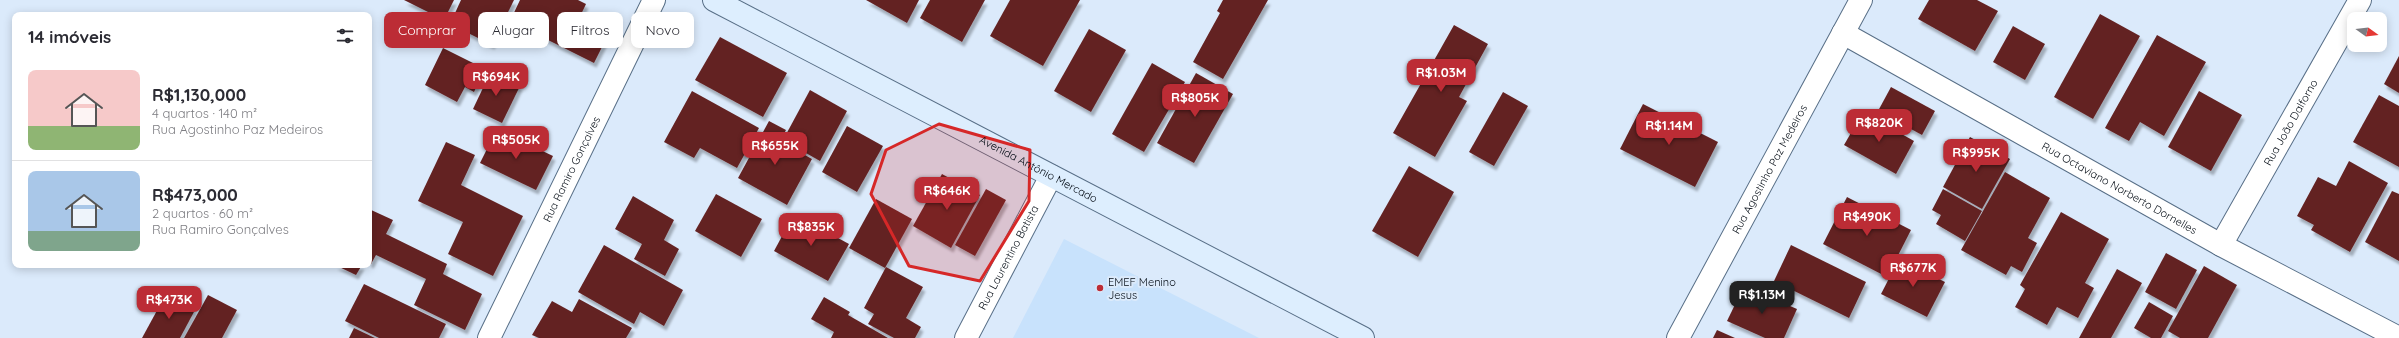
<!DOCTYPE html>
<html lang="pt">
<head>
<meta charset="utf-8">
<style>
  :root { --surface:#fff; --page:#f2f2f3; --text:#2b2b33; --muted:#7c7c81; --line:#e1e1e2; --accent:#bc2c35 }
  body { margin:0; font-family:Quicksand,sans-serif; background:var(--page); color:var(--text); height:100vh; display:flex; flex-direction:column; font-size:15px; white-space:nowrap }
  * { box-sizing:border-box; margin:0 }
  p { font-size:13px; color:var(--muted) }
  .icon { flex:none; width:22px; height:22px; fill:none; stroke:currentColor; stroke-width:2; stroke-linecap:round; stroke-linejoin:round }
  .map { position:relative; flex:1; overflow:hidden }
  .side { position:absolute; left:12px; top:12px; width:360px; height:256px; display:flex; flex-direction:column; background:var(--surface); border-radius:8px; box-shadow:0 2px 10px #0003 }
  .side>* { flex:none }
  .banner { position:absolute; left:384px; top:12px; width:380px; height:36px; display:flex; gap:8px }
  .needle { width:26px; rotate:105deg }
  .buttons { position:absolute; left:2347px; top:12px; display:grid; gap:8px }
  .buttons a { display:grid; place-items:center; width:40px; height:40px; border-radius:8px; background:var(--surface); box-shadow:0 2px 10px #0003; font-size:20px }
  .price { position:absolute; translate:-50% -34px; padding:0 9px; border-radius:8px; background:var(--accent); color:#fff; font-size:13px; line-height:26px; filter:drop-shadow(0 1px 2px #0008) }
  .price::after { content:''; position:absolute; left:50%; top:24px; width:12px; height:9px; margin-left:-6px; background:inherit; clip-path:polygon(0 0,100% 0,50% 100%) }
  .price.active { background:#222; color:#fff }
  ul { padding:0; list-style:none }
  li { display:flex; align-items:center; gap:12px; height:100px; padding:0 16px }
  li+li { border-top:1px solid var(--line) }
  li span { display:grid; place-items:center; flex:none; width:112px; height:80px; border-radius:8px; color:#555 }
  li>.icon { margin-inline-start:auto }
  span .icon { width:48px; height:48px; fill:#fffc; stroke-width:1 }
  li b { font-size:17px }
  h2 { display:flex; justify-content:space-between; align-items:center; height:48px; padding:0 16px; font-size:17px }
  .tag { padding:0 14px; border-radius:8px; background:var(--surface); box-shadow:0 2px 10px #0003; font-size:14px; line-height:36px }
  .tag.active { background:var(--accent); color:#fff }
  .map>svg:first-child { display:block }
</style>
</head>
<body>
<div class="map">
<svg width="2399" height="338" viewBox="0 0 2399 338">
  <defs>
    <filter id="shadow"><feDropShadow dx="2.5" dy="4.5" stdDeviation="1" flood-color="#0004"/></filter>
  </defs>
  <rect width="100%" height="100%" fill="#dbeafb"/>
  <!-- built -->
  <polygon fill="#c8e2fc" points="1064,239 1259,338 1013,338"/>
  <!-- building -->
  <g fill="#642323" filter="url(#shadow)">
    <polygon points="404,0 454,0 444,20"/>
    <polygon points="461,0 514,0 492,45 450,24"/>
    <polygon points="520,0 578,0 586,4 575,27 581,29 585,21 609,33 594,63 510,21"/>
    <polygon points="866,0 919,0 907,23"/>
    <polygon points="930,0 985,0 962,42 920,18"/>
    <polygon points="1010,0 1080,0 1043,66 990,36"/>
    <polygon points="1223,0 1268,0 1223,79 1193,62 1220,13 1217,11"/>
    <polygon points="1929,0 1977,0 1998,11 1975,51 1918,19"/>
    <polygon points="2100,14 2140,36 2093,119 2054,97"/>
    <polygon points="1454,25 1488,44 1459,97 1467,101 1435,157 1393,133"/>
    <polygon points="2013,26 2045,44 2025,80 1993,62"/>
    <polygon points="1089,29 1126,50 1091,112 1054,91"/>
    <polygon points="2157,35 2206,62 2164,136 2140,122 2129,141 2105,128"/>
    <polygon points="720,37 787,73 763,117 695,80"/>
    <polygon points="443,48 485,69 474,92 465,87 457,102 425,85"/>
    <polygon points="2399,56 2399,93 2384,84"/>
    <polygon points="1152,63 1185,82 1144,152 1112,134"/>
    <polygon points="491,71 520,86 502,123 473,109"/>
    <polygon points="1196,73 1233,94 1194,163 1157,143"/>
    <polygon points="1891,87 1935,111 1922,135 1878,111"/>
    <polygon points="810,90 847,111 820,161 783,140"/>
    <polygon points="692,91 759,128 737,168 700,148 694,158 664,142"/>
    <polygon points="2199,91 2242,115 2211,171 2168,147"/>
    <polygon points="1503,92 1528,106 1494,166 1469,152"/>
    <polygon points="2379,95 2399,106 2399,167 2353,142"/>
    <polygon points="1643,104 1718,142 1695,187 1620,149"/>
    <polygon points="1863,112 1914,141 1896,174 1844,145"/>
    <polygon points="769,121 786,130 780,141 812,159 787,205 738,178"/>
    <polygon points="847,126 883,146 857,192 822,172"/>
    <polygon points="497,129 553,156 536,190 480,163"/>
    <polygon points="1970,137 2010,159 1982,209 1943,187"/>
    <polygon points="446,142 475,155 461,185 523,216 493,276 448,254 463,222 418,201"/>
    <polygon points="2349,161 2388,183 2350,252 2311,230 2314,225 2297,216 2318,177 2336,186"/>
    <polygon points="1409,166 1454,192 1418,257 1372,231"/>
    <polygon points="2005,172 2050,198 2028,238 2037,243 2022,272 2011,266 2006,275 1961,250"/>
    <polygon points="942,174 980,195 951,248 913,226"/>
    <polygon points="986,189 1006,200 975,256 955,245"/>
    <polygon points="1943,189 1982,211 1965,241 1936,224 1941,215 1932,210"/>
    <polygon points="2392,191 2399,194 2399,261 2365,242"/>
    <polygon points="716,194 762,219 741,257 695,231"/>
    <polygon points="633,196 674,220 664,240 679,249 665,276 634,259 642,244 615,229"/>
    <polygon points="1847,197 1911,230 1887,277 1823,244"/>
    <polygon points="876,199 912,219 885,268 849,248"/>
    <polygon points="369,209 393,220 386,234 447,264 443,274 482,294 465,330 414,305 426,279 376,255 371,264 369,263"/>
    <polygon points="2061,212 2109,239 2085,283 2094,288 2078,318 2057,307 2047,325 2015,307 2025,289 2020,285"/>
    <polygon points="794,214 849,244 828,281 774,251"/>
    <polygon points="604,245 683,290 664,326 640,312 634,324 578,292"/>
    <polygon points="1791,245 1866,282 1849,318 1774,281"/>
    <polygon points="2166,253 2197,270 2176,309 2145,292"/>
    <polygon points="1899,259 1945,282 1927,317 1881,294"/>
    <polygon points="335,265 362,265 356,275"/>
    <polygon points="2204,266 2237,285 2208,338 2180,338 2168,331"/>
    <polygon points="886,267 923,287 906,318 921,327 915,338 894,338 868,324 874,314 864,308"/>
    <polygon points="2117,269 2142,283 2111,338 2079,338"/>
    <polygon points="364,284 446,324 439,338 379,338 345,321"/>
    <polygon points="1744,286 1797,309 1784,338 1765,338 1727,321"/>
    <polygon points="166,294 195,310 180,338 142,338"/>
    <polygon points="208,295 237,310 222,338 184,338"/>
    <polygon points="824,297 850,312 848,315 888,338 831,338 834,332 811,319"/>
    <polygon points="579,299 632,328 626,338 539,338 532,335 552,301 572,312"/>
    <polygon points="2149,302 2173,316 2161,338 2151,338 2134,328"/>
    <polygon points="354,328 375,338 349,338"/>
    <polygon points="1717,330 1735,338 1713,338"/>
  </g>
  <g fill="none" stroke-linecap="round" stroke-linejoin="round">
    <!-- street casing -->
    <g stroke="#586f87" stroke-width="24">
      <g id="street">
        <path id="s1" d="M 1843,33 L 2221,245 L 2399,338"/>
        <path id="s2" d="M 2221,245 L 2360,0"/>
        <path id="s3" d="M 489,338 L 654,0"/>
        <path id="s4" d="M 966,338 L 1051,176"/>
        <path id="s5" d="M 1678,338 L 1861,0"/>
      </g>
    </g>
    <!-- secondary casing -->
    <g stroke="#586f87" stroke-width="24">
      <g id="secondary">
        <path id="s6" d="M 714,0 L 1363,338"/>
      </g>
    </g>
    <!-- street -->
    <use href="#street" stroke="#fff" stroke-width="22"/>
    <!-- secondary -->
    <use href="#secondary" stroke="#ddeefe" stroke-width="22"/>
  </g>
  <!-- marked area -->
  <path fill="#d62828" fill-opacity="0.2" stroke="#d62828" stroke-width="3" stroke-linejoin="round" d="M 939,124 L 1030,150 L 1029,201 L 980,281 L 909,266 L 871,194 L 886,150 Z"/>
  <!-- markers -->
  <circle fill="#bc2c35" stroke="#dbeafb" stroke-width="1.5" cx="1100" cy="288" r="4"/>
  <g text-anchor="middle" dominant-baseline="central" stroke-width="4" stroke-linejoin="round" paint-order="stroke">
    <!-- street labels -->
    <g font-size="11" fill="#050d16" stroke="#dbeafb">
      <text stroke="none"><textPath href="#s2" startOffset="141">Rua João Dalforno</textPath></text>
      <text stroke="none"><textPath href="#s3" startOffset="188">Rua Ramiro Gonçalves</textPath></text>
      <text stroke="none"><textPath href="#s6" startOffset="366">Avenida Antônio Mercado</textPath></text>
      <text stroke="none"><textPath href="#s5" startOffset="192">Rua Agostinho Paz Medeiros</textPath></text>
      <text stroke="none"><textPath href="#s1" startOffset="317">Rua Octaviano Norberto Dornelles</textPath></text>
      <text stroke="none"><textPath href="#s4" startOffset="91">Rua Laurentino Batista</textPath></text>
    </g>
    <!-- poi labels -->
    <g font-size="11" fill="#050d16" stroke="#dbeafb" text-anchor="start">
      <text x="1108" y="282">EMEF Menino<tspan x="1108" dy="13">Jesus</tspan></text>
    </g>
  </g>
</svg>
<div class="buttons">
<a><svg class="needle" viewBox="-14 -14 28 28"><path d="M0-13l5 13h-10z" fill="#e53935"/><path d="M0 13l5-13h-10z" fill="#7c7c81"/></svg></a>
</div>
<b class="price" style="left:1441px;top:93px">R$1.03M</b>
<b class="price" style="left:496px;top:97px">R$694K</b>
<b class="price" style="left:1195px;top:118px">R$805K</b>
<b class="price" style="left:1879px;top:143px">R$820K</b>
<b class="price" style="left:1669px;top:146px">R$1.14M</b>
<b class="price" style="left:516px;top:160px">R$505K</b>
<b class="price" style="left:775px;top:166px">R$655K</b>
<b class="price" style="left:1976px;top:173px">R$995K</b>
<b class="price" style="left:947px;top:211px">R$646K</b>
<b class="price" style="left:1867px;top:237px">R$490K</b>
<b class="price" style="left:811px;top:247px">R$835K</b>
<b class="price" style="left:1913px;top:288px">R$677K</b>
<b class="price active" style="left:1762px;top:315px">R$1.13M</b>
<b class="price" style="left:169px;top:320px">R$473K</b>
<div class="banner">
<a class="tag active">Comprar</a>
<a class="tag">Alugar</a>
<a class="tag">Filtros</a>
<a class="tag">Novo</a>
</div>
<section class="side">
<h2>14 imóveis<svg class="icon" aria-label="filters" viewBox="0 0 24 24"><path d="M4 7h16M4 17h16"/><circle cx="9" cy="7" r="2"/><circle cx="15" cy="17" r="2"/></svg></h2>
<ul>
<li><span style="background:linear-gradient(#f6c9c9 70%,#8fb573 0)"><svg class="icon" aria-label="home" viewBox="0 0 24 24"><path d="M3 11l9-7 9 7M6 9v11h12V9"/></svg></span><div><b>R$1,130,000</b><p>4 quartos · 140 m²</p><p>Rua Agostinho Paz Medeiros</p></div></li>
<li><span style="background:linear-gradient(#a9c7e8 75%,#7fa58c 0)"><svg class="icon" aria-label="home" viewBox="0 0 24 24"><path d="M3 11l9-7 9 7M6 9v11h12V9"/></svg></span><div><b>R$473,000</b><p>2 quartos · 60 m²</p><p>Rua Ramiro Gonçalves</p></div></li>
</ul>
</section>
</div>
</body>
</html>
